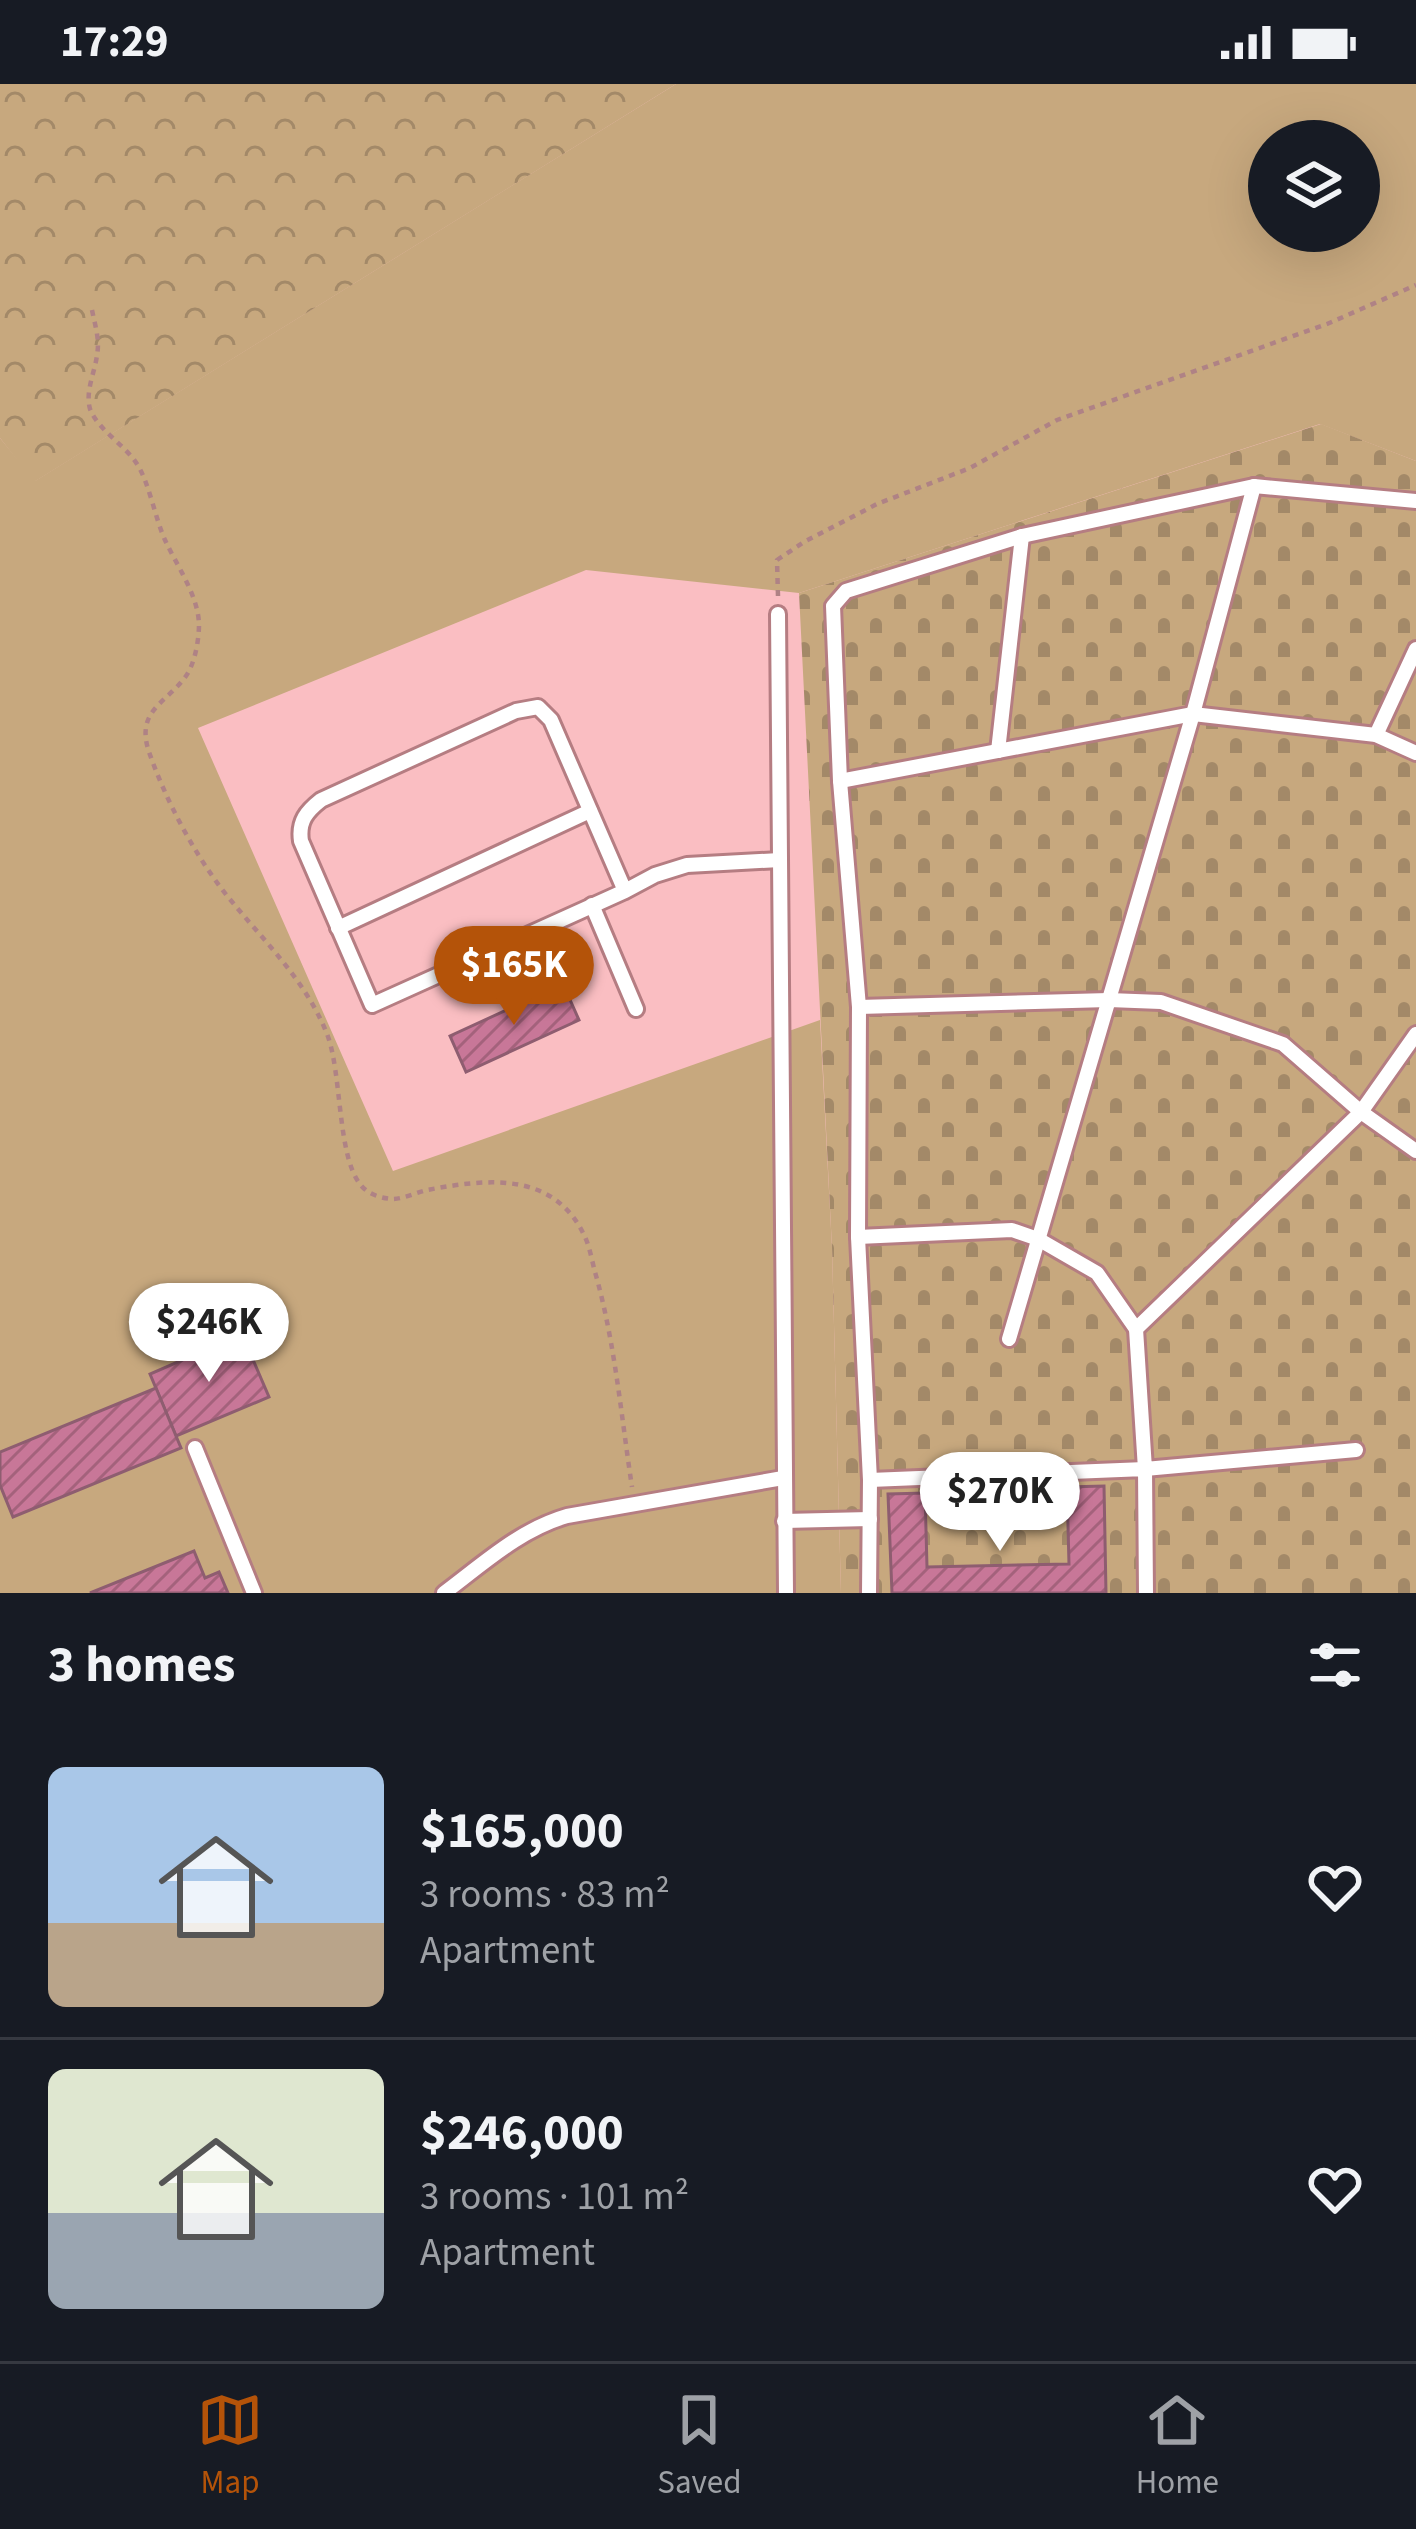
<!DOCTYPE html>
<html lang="en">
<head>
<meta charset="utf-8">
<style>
  :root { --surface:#171b24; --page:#20242c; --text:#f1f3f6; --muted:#9ea1a6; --line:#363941; --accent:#b45309 }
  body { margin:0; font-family:"Source Sans 3",sans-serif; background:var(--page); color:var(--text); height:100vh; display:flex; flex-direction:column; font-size:45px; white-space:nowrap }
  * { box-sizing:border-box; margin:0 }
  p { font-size:39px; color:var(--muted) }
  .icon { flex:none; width:66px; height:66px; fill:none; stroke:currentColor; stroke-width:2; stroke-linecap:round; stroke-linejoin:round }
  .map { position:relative; height:1509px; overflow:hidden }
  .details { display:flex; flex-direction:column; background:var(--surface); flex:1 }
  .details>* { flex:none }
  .tools { position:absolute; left:1248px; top:36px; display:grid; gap:24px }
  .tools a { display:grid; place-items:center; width:132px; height:132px; border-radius:50%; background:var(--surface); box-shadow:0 12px 48px #0002; font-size:60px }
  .price { position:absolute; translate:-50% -102px; padding:0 27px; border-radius:42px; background:#fff; color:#222; font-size:39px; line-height:78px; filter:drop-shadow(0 3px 6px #0008) }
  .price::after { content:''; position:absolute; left:50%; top:72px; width:36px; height:27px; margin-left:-18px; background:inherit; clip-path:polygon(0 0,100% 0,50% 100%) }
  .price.active { background:var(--accent); color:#fff }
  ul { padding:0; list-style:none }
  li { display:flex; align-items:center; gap:36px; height:300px; padding:0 48px }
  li+li { border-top:3px solid var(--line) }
  li span { display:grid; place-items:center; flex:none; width:336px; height:240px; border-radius:18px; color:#555 }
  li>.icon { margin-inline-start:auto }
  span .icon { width:144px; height:144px; fill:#fffc; stroke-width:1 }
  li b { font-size:51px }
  h2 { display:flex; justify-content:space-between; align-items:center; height:144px; padding:0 48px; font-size:51px }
  .status { display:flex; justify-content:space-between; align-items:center; height:84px; padding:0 60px; background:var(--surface); direction:ltr }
  .status svg { height:33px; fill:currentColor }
  .tab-bar { display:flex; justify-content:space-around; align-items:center; height:168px; border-top:3px solid var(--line); background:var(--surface); font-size:33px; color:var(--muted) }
  .tab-bar a { display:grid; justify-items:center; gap:6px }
  .tab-bar .active { color:var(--accent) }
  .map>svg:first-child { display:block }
</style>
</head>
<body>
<div class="status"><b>17:29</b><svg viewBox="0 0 49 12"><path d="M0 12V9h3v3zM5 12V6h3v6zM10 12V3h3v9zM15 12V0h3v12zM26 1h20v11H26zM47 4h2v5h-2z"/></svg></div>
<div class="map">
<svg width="1416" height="1509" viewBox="0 0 1416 1509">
  <defs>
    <pattern id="forest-crowns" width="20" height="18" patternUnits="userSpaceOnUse" patternTransform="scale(3)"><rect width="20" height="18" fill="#c7a87e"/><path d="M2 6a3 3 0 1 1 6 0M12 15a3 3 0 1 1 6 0" fill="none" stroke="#a38968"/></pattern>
    <pattern id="cemetery-stones" width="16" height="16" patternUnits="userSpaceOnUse" patternTransform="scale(3)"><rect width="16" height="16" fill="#c7a87e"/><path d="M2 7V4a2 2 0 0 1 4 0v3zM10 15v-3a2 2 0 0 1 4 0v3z" fill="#a38968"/></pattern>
    <pattern id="building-hatch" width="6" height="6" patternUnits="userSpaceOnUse" patternTransform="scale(3)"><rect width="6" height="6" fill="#c87798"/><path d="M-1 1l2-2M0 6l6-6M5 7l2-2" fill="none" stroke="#a4627c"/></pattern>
  </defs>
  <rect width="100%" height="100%" fill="#fabec2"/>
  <!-- green -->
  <path fill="#c7a87e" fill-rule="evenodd" d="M 676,0 L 1416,0 L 1416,377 L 1320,340 L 799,509 L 586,486 L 198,644 L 393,1087 L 820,936 L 832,1164 L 841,1509 L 0,1509 L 0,354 L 35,397 ZM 1269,57 L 1359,57 L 1359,147 L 1269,147 Z"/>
  <!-- forest -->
  <polygon fill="url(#forest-crowns)" points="0,0 676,0 34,398 0,354"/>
  <!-- cemetery -->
  <polygon fill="url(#cemetery-stones)" points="1321,340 1416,377 1416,1509 841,1509 832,1164 799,509"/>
  <!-- building -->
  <g fill="url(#building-hatch)" stroke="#8e5d70" stroke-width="3">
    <polygon points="563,900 579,936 466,988 450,952"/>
    <polygon points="242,1250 269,1313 176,1352 150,1290"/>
    <polygon points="156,1304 181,1364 13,1433 0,1401 0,1368"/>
    <polygon points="1104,1402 1106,1509 892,1509 888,1410 925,1409 927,1483 1069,1480 1067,1403"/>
    <polygon points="194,1467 205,1494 219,1488 228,1509 90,1509"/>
  </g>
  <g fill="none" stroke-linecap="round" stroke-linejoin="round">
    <!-- lane casing -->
    <g stroke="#b57d82" stroke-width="20">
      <g id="lane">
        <polyline points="778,530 786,1509"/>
        <polyline points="1376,651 1416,565"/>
        <polyline points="998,667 1022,452"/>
        <polyline points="840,697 1193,630 1376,651 1416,669"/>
        <path d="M 625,807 L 551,636 L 538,623 L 516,627 L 321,716 C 307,727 298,737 301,757 L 372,921 L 625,807 L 655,791 L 687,781 L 780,776"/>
        <polyline points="592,821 636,925"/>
        <polyline points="338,844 590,727"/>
        <polyline points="859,923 1109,916 1161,918 1283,960 1361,1028 1416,1067"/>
        <polyline points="858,1153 1012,1146 1038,1155 1097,1189 1136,1245"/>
        <polyline points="1009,1255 1193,630 1254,402"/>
        <polyline points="195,1364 254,1509"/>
        <polyline points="1356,1366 1145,1385 1136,1245 1361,1028 1416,950"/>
        <polyline points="870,1396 1145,1385 1146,1509"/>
        <polyline points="784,1437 870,1435"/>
        <path d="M 444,1509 C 483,1480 519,1446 567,1432 L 783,1394"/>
        <polyline points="869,1509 870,1396 858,1153 859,923 840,697 833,522 846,507 1022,452 1254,402 1416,417"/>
      </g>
    </g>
    <!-- path -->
    <g stroke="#af8285" stroke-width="4.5" stroke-dasharray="6 6" stroke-linecap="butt">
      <path d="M 92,226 C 95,241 100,256 97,271 C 95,288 85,307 90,325 C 98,346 125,361 137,380 C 149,398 155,434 165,456 C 177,482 198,511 199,540 C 199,556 195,579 186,592 C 167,619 135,626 149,668 C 165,714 191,764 221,804 C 258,852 304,892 327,950 C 342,988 337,1071 360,1100 C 367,1110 380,1114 392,1115 C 403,1115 415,1109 427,1106 C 486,1095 554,1086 585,1153 C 590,1164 592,1177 595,1188 C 615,1258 621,1331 632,1403"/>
      <polyline points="778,512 777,476 804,458 877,420 970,384 1057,336 1327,240 1416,201"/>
    </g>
    <!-- lane -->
    <use href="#lane" stroke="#fff" stroke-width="14"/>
  </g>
</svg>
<div class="tools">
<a><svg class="icon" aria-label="layers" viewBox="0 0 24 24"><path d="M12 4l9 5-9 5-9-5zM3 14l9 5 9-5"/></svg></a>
</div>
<b class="price active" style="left:514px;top:944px">$165K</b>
<b class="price" style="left:209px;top:1301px">$246K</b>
<b class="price" style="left:1000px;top:1470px">$270K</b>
</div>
<section class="details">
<h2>3 homes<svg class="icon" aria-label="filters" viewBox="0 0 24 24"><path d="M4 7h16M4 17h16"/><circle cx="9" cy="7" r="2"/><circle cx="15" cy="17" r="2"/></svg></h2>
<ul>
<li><span style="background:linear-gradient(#a9c7e8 65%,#b9a48a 0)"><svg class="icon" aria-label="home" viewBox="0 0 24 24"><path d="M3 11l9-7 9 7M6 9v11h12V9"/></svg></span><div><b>$165,000</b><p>3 rooms · 83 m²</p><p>Apartment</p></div><svg class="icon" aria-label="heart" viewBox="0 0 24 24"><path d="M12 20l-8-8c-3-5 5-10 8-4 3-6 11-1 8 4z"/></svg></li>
<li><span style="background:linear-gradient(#dfe7d0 60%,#9aa5b1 0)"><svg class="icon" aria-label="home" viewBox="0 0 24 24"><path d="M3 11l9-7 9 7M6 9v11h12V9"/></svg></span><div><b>$246,000</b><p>3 rooms · 101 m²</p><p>Apartment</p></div><svg class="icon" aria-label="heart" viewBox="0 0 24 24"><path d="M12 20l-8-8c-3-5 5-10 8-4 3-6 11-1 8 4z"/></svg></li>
</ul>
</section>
<nav class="tab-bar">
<a class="active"><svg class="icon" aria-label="map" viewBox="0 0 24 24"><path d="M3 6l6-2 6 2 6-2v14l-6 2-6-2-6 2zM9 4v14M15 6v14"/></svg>Map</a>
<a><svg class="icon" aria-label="saved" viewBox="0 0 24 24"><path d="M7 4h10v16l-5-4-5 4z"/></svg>Saved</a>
<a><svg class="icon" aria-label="home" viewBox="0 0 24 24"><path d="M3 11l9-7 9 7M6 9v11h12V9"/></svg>Home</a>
</nav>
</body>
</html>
